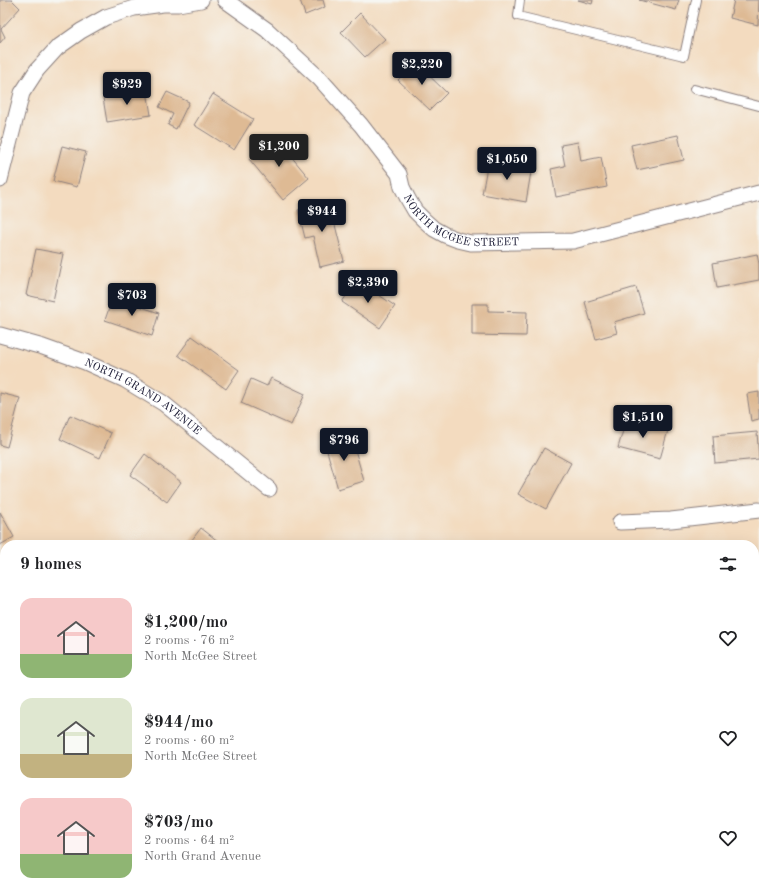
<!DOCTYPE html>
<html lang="en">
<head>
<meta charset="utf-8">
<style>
  :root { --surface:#fff; --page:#f6f6f6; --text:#202124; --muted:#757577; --accent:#111827 }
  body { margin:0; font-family:"Old Standard TT",serif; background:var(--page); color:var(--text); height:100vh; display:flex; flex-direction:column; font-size:15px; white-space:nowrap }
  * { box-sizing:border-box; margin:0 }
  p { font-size:13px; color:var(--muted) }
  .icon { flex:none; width:22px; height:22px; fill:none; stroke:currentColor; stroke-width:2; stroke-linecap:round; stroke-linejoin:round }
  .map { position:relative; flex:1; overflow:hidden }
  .sheet { position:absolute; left:0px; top:540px; width:759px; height:356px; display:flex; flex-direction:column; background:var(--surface); border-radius:16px 16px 0 0; box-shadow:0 4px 16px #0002 }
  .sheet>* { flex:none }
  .price { position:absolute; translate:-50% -34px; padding:0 9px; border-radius:4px; background:var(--accent); color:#fff; font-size:13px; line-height:26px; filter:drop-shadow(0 1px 2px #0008) }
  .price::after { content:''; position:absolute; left:50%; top:24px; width:12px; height:9px; margin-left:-6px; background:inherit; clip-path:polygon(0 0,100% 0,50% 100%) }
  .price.current { background:#222; color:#fff }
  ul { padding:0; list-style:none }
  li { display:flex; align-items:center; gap:12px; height:100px; padding:0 20px }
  li span { display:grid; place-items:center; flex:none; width:112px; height:80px; border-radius:12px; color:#555 }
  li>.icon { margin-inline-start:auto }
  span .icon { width:48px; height:48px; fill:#fffc; stroke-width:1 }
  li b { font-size:17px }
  h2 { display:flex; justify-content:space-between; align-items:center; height:48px; padding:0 20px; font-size:17px }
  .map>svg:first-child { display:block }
</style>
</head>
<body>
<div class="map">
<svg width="759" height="896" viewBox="0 0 759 896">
  <rect width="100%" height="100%" fill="#f6f6f2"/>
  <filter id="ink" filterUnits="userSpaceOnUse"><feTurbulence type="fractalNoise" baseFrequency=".025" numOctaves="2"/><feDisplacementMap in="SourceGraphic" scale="8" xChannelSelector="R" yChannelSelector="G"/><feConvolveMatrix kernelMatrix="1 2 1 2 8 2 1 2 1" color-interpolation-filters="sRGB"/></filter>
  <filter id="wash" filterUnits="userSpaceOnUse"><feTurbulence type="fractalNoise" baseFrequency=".012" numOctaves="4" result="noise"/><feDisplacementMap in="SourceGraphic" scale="16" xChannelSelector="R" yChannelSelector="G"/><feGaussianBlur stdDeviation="0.9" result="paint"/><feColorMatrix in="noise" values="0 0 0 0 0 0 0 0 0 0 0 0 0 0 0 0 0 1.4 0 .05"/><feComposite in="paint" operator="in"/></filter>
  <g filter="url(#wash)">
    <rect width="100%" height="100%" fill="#f3dbbf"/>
    <g id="blocks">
      <!-- building -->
      <g fill="#deba94">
        <polygon points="0,0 12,0 20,8 1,29 5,37 0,43"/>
        <polygon points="300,0 323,0 325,7 305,15"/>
        <polygon points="578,0 593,0 592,4"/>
        <polygon points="639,0 679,0 676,10"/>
        <polygon points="734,0 759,0 758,25 730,18"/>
        <polygon points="360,13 385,39 365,57 341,32"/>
        <polygon points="415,62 447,93 430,110 398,80"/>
        <polygon points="147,91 151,115 107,122 103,98"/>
        <polygon points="167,92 189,102 176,129 168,125 173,114 159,107"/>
        <polygon points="213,94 253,119 234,150 194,125"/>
        <polygon points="678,135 684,160 637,170 631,145"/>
        <polygon points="275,137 309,178 283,200 249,159"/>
        <polygon points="578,142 581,161 601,157 607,187 556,197 551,169 565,166 561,145"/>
        <polygon points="62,146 86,152 77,187 53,181"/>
        <polygon points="502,158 519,161 517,169 531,172 526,202 482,194 487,167 500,169"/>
        <polygon points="329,201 344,261 320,267 313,236 305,238 298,210"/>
        <polygon points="36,249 63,254 53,301 26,295"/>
        <polygon points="757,254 759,264 759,280 717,288 713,263"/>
        <polygon points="357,280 395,306 380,328 342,302"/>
        <polygon points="636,287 644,313 614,322 617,333 596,339 585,302"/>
        <polygon points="113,297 159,313 152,336 105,320"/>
        <polygon points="472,304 488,304 488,311 527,312 526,336 472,335"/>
        <polygon points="192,336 239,370 226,389 178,355"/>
        <polygon points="271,378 305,394 291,425 241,403 251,379 267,386"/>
        <polygon points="759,392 759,419 751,421 747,394"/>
        <polygon points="0,393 20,398 7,447 0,445"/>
        <polygon points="70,415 111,433 100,458 60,439"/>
        <polygon points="626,420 668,430 660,459 618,448"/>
        <polygon points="757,432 759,459 715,463 713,436"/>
        <polygon points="351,436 364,481 338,489 325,444"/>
        <polygon points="544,448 571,463 546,509 518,494"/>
        <polygon points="145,454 181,482 167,502 130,475"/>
        <polygon points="0,512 14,537 0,545"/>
        <polygon points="201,528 223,545 188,545"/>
        <polygon points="5,741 5,791 3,792 0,786 0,743"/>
        <polygon points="759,773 759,809 754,810 754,784 757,784 755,774"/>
        <polygon points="463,891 494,891 500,896 458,896"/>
      </g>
    </g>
  </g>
  <g filter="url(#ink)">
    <use href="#blocks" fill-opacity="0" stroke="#8a7e7d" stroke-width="1"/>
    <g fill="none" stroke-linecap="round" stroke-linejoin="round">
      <!-- service casing -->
      <g stroke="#8a7e7d" stroke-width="10">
        <g id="service">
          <polyline points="520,0 518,16 684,56 696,0"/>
          <polyline points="694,89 759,106"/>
        </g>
      </g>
      <!-- minor casing -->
      <g stroke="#8a7e7d" stroke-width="17">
        <g id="minor">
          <path id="s1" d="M 225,0 L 267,30 L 320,79 L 361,125 L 399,174 L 402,187 L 408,199 L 415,211 L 424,220 L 434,229 L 445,235 L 458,240 L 471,243 L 573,241 L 759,193"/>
          <polyline points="0,180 22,93 37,70 57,48 81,31 106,17 134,8 163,4 178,4 201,0"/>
          <path id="s2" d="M 0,335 L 43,347 L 85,362 L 125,380 L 163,403 L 269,489"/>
          <polyline points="620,522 671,520 759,510"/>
          <polyline points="0,633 5,638"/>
          <polyline points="754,851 759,850"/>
          <polyline points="100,896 100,891"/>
          <polyline points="629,896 640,891"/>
        </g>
      </g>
      <!-- service -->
      <use href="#service" stroke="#fff" stroke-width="8"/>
      <!-- minor -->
      <use href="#minor" stroke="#fff" stroke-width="15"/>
    </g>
  </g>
  <g text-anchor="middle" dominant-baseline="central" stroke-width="3" stroke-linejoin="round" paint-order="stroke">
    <!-- street labels -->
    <g font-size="11" fill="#22223b" stroke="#f6f6f2">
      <text stroke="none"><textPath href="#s1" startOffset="336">NORTH MCGEE STREET</textPath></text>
      <text stroke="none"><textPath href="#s2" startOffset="157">NORTH GRAND AVENUE</textPath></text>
    </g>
  </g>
</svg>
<b class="price" style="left:422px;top:86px">$2,220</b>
<b class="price" style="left:127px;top:106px">$929</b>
<b class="price current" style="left:279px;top:168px">$1,200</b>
<b class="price" style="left:507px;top:181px">$1,050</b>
<b class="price" style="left:322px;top:233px">$944</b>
<b class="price" style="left:368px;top:304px">$2,390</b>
<b class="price" style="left:132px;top:317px">$703</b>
<b class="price" style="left:643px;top:439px">$1,510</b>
<b class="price" style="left:344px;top:462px">$796</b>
<section class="sheet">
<h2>9 homes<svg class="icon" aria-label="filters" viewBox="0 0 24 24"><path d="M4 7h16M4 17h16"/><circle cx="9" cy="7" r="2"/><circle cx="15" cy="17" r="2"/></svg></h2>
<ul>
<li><span style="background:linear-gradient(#f6c9c9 70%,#8fb573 0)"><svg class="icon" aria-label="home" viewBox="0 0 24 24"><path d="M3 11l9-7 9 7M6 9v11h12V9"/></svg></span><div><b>$1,200/mo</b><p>2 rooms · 76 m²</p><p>North McGee Street</p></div><svg class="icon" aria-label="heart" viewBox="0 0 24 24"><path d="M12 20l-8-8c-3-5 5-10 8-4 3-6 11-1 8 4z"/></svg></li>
<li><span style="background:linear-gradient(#dfe7d0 70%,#c2b280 0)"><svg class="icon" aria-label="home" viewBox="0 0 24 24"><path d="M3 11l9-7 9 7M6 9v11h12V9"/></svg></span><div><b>$944/mo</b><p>2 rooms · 60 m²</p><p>North McGee Street</p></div><svg class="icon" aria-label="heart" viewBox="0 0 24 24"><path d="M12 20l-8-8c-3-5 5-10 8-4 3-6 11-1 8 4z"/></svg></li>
<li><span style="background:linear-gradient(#f6c9c9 70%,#8fb573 0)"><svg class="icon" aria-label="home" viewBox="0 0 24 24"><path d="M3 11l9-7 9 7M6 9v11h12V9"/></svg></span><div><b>$703/mo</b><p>2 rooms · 64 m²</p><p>North Grand Avenue</p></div><svg class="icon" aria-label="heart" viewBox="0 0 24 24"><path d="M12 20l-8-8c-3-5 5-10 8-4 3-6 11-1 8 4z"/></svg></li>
</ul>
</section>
</div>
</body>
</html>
